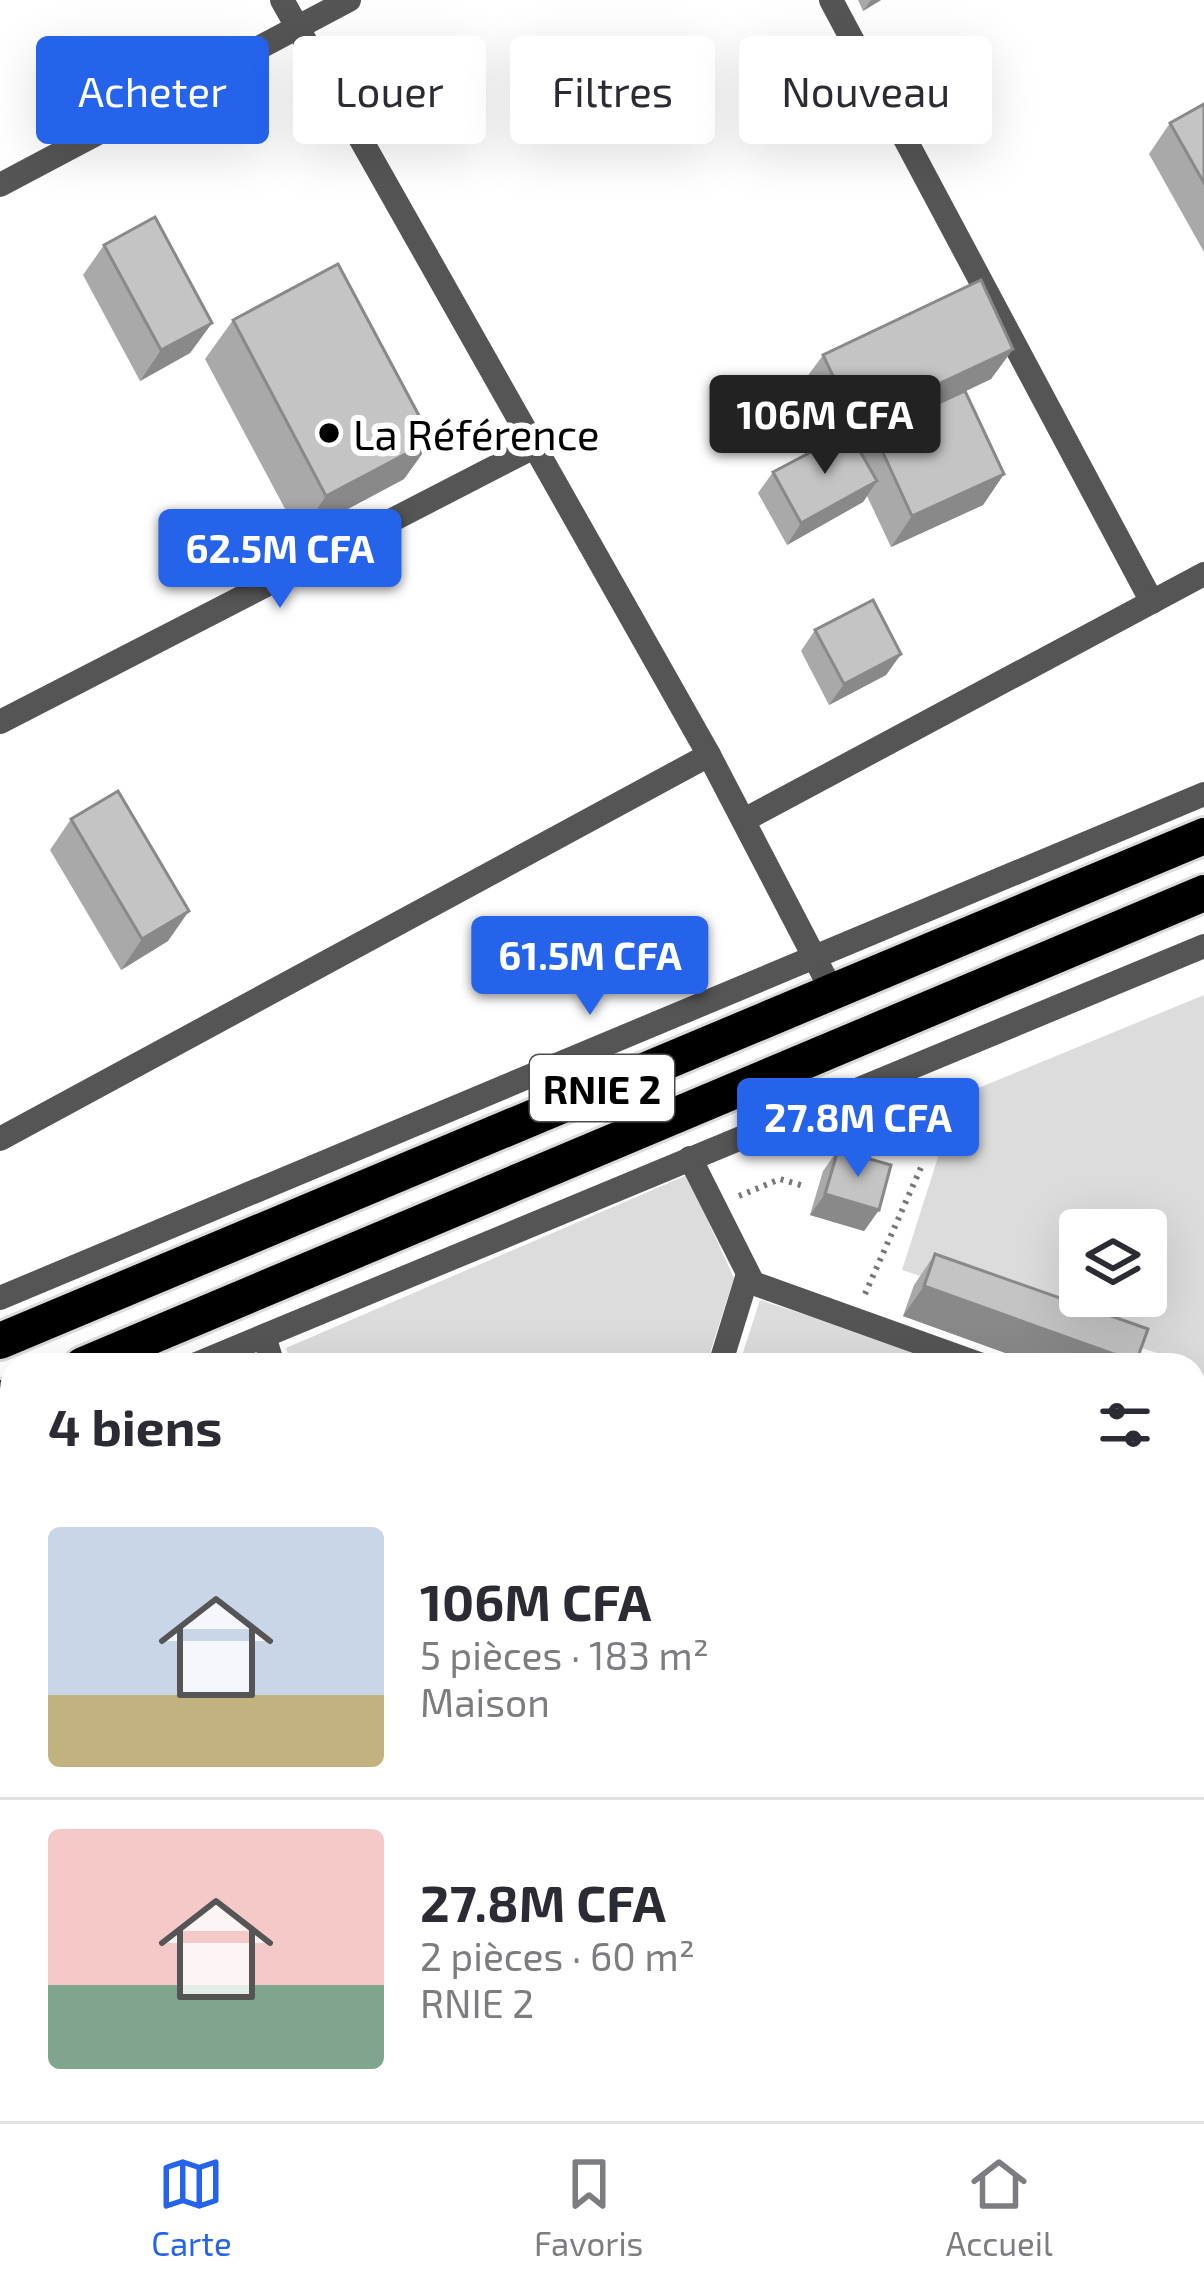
<!DOCTYPE html>
<html lang="fr">
<head>
<meta charset="utf-8">
<style>
  :root { --surface:#fff; --page:#f2f2f3; --text:#2b2b33; --muted:#7c7c81; --line:#e1e1e2; --accent:#2563eb }
  body { margin:0; font-family:"Exo 2",sans-serif; background:var(--page); color:var(--text); height:100vh; display:flex; flex-direction:column; font-size:45px; white-space:nowrap }
  * { box-sizing:border-box; margin:0 }
  p { font-size:39px; color:var(--muted) }
  .icon { flex:none; width:66px; height:66px; fill:none; stroke:currentColor; stroke-width:2; stroke-linecap:round; stroke-linejoin:round }
  .map { position:relative; flex:1; overflow:hidden }
  .drawer { position:absolute; left:0px; top:1353px; width:1206px; height:768px; display:flex; flex-direction:column; background:var(--surface); border-radius:36px 36px 0 0; box-shadow:0 12px 48px #0002 }
  .drawer>* { flex:none }
  .banner { position:absolute; left:36px; top:36px; width:1134px; height:108px; display:flex; gap:24px }
  .fabs { position:absolute; left:1059px; top:1209px; display:grid; gap:24px }
  .fabs a { display:grid; place-items:center; width:108px; height:108px; border-radius:12px; background:var(--surface); box-shadow:0 12px 48px #0002; font-size:60px }
  .price { position:absolute; translate:-50% -102px; padding:0 27px; border-radius:12px; background:var(--accent); color:#fff; font-size:39px; line-height:78px; filter:drop-shadow(0 3px 6px #0008) }
  .price::after { content:''; position:absolute; left:50%; top:72px; width:36px; height:27px; margin-left:-18px; background:inherit; clip-path:polygon(0 0,100% 0,50% 100%) }
  .price.current { background:#222; color:#fff }
  ul { padding:0; list-style:none }
  li { display:flex; align-items:center; gap:36px; height:300px; padding:0 48px }
  li+li { border-top:3px solid var(--line) }
  li span { display:grid; place-items:center; flex:none; width:336px; height:240px; border-radius:12px; color:#555 }
  li>.icon { margin-inline-start:auto }
  span .icon { width:144px; height:144px; fill:#fffc; stroke-width:1 }
  li b { font-size:51px }
  h2 { display:flex; justify-content:space-between; align-items:center; height:144px; padding:0 48px; font-size:51px }
  .chip { padding:0 42px; border-radius:12px; background:var(--surface); box-shadow:0 12px 48px #0002; font-size:42px; line-height:108px }
  .chip.current { background:var(--accent); color:#fff }
  .menu { display:flex; justify-content:space-around; align-items:center; height:168px; border-top:3px solid var(--line); background:var(--surface); font-size:33px; color:var(--muted) }
  .menu a { display:grid; justify-items:center; gap:6px }
  .menu .current { color:var(--accent) }
  .map>svg:first-child { display:block }
</style>
</head>
<body>
<div class="map">
<svg width="1204" height="2121" viewBox="0 0 1204 2121">
  <rect width="100%" height="100%" fill="#fff"/>
  <!-- green -->
  <g fill="#dcdcdc" fill-rule="evenodd">
    <path d="M 1204,995 L 1204,1434 L 1194,1436 L 1194,1365 L 902,1270 L 939,1154 L 920,1112 ZM 1080,1230 L 1146,1230 L 1146,1296 L 1080,1296 Z"/>
    <polygon points="687,1175 734,1278 706,1365 291,1365 286,1348"/>
    <polygon points="760,1300 927,1354 924,1365 739,1365"/>
    <polygon points="1204,1471 1204,2121 540,2121 549,2120 550,2109 1194,2109 1194,1473"/>
  </g>
  <g fill="none" stroke-linecap="round" stroke-linejoin="round">
    <!-- highway casing -->
    <g stroke="#dbdbdb" stroke-width="42">
      <g id="highway">
        <polyline points="0,1341 1204,836"/>
        <polyline points="83,1365 1204,893"/>
        <polyline points="0,1400 12,1395"/>
      </g>
    </g>
    <!-- path -->
    <g stroke="#777" stroke-width="6" stroke-dasharray="3 6" stroke-linecap="butt">
      <polyline points="739,1196 780,1179 804,1186"/>
      <polyline points="865,1294 923,1163"/>
    </g>
    <!-- lane -->
    <g stroke="#555" stroke-width="24">
      <polyline points="690,1158 753,1283 982,1365"/>
      <polyline points="720,1365 748,1274"/>
    </g>
    <!-- street -->
    <g stroke="#555" stroke-width="24">
      <polyline points="282,0 709,755 832,991"/>
      <polyline points="831,0 1152,602"/>
      <polyline points="0,185 349,0"/>
      <polyline points="0,722 532,448"/>
      <polyline points="744,820 1204,574"/>
      <polyline points="0,1139 709,755"/>
      <polyline points="0,1298 1204,794"/>
      <polyline points="264,1336 273,1365"/>
      <polyline points="194,1365 1204,946"/>
      <polyline points="0,1446 12,1441"/>
      <polyline points="0,1687 12,1729"/>
      <polyline points="0,1797 12,1791"/>
      <polyline points="118,2109 122,2121"/>
      <polyline points="501,2109 505,2121"/>
    </g>
    <!-- highway -->
    <use href="#highway" stroke="#000" stroke-width="36"/>
  </g>
  <!-- wall -->
  <g fill="#a9a9a9" fill-rule="evenodd">
    <polygon points="858,0 881,0 863,11"/>
    <polygon points="1204,104 1204,252 1149,154 1170,123"/>
    <polygon points="104,245 212,323 190,353 140,381 83,275"/>
    <polygon points="233,320 432,440 404,479 299,535 205,359"/>
    <path d="M 1013,349 L 991,379 L 966,391 L 1004,474 L 983,505 L 891,547 L 867,496 L 863,502 L 787,545 L 758,493 L 773,472 L 829,443 L 801,385 L 823,355 ZM 872,436 L 860,452 L 855,443 Z"/>
    <polygon points="815,630 901,654 886,675 829,705 801,651"/>
    <polygon points="71,819 168,941 121,970 50,850"/>
    <polygon points="838,1150 879,1210 864,1231 810,1215 823,1171"/>
    <polygon points="935,1254 1136,1362 1134,1365 1039,1365 903,1316 914,1285"/>
  </g>
  <!-- shaded-wall -->
  <g fill="#898989">
    <polygon points="871,0 881,0 863,11"/>
    <polygon points="212,323 190,353 140,381 161,350"/>
    <polygon points="1013,349 991,379 875,434 874,433 872,436 834,454 855,423"/>
    <polygon points="432,440 404,479 299,535 326,496"/>
    <polygon points="1004,474 983,505 891,547 912,516"/>
    <polygon points="877,481 863,502 787,545 801,523"/>
    <polygon points="901,654 886,675 829,705 844,684"/>
    <polygon points="189,911 168,941 121,970 142,939"/>
    <polygon points="825,1194 879,1210 864,1231 810,1215"/>
    <polygon points="924,1286 1136,1362 1134,1365 1039,1365 903,1316"/>
  </g>
  <!-- building -->
  <g fill="#c4c4c4" stroke="#898989" stroke-width="3">
    <polygon points="1204,104 1204,183 1170,123"/>
    <polygon points="155,217 212,323 161,350 104,245"/>
    <polygon points="338,264 432,440 326,496 233,320"/>
    <polygon points="981,280 1013,349 855,423 823,355"/>
    <polygon points="965,391 1004,474 912,516 874,433"/>
    <polygon points="849,432 877,481 801,523 773,472"/>
    <polygon points="873,600 901,654 844,684 815,630"/>
    <polygon points="118,791 189,911 142,939 71,819"/>
    <polygon points="838,1150 891,1165 879,1210 825,1194"/>
    <polygon points="935,1254 1148,1329 1136,1362 924,1286"/>
  </g>
  <!-- markers -->
  <circle fill="#000" stroke="#fff" stroke-width="4.5" cx="329" cy="433" r="12"/>
  <g text-anchor="middle" dominant-baseline="central" stroke-width="12" stroke-linejoin="round" paint-order="stroke">
    <!-- shield labels -->
    <rect fill="#fff" stroke="#4c4c4c" stroke-width="3" x="530" y="1055" width="144" height="66" rx="9"/>
    <g font-size="39" font-weight="bold" fill="#000">
      <text x="602" y="1088">RNIE 2</text>
    </g>
    <!-- poi labels -->
    <g font-size="42" fill="#000" stroke="#fff" text-anchor="start">
      <text x="353" y="433">La Référence</text>
    </g>
  </g>
</svg>
<div class="fabs">
<a><svg class="icon" aria-label="layers" viewBox="0 0 24 24"><path d="M12 4l9 5-9 5-9-5zM3 14l9 5 9-5"/></svg></a>
</div>
<b class="price current" style="left:825px;top:477px">106M CFA</b>
<b class="price" style="left:280px;top:611px">62.5M CFA</b>
<b class="price" style="left:590px;top:1018px">61.5M CFA</b>
<b class="price" style="left:858px;top:1180px">27.8M CFA</b>
<div class="banner">
<a class="chip current">Acheter</a>
<a class="chip">Louer</a>
<a class="chip">Filtres</a>
<a class="chip">Nouveau</a>
</div>
<section class="drawer">
<h2>4 biens<svg class="icon" aria-label="filters" viewBox="0 0 24 24"><path d="M4 7h16M4 17h16"/><circle cx="9" cy="7" r="2"/><circle cx="15" cy="17" r="2"/></svg></h2>
<ul>
<li><span style="background:linear-gradient(#c9d6e8 70%,#c2b280 0)"><svg class="icon" aria-label="home" viewBox="0 0 24 24"><path d="M3 11l9-7 9 7M6 9v11h12V9"/></svg></span><div><b>106M CFA</b><p>5 pièces · 183 m²</p><p>Maison</p></div></li>
<li><span style="background:linear-gradient(#f6c9c9 65%,#7fa58c 0)"><svg class="icon" aria-label="home" viewBox="0 0 24 24"><path d="M3 11l9-7 9 7M6 9v11h12V9"/></svg></span><div><b>27.8M CFA</b><p>2 pièces · 60 m²</p><p>RNIE 2</p></div></li>
</ul>
</section>
</div>
<nav class="menu">
<a class="current"><svg class="icon" aria-label="map" viewBox="0 0 24 24"><path d="M3 6l6-2 6 2 6-2v14l-6 2-6-2-6 2zM9 4v14M15 6v14"/></svg>Carte</a>
<a><svg class="icon" aria-label="saved" viewBox="0 0 24 24"><path d="M7 4h10v16l-5-4-5 4z"/></svg>Favoris</a>
<a><svg class="icon" aria-label="home" viewBox="0 0 24 24"><path d="M3 11l9-7 9 7M6 9v11h12V9"/></svg>Accueil</a>
</nav>
</body>
</html>
